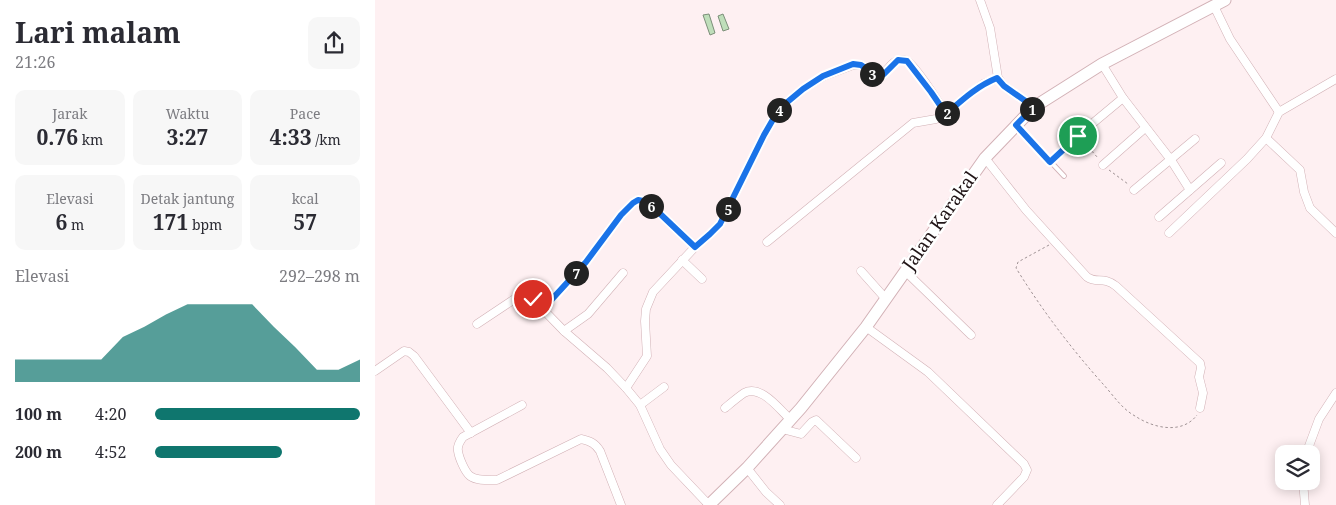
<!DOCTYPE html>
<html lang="id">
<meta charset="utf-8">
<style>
:root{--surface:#fff;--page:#f7f7f7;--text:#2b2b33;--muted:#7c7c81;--accent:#0f766e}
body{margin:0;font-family:"Noto Serif",serif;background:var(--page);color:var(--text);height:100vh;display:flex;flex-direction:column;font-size:19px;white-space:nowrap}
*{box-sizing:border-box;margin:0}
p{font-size:16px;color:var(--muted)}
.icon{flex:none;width:28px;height:28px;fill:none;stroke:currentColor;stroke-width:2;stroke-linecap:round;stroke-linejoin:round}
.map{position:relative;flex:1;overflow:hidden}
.details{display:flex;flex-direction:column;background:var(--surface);width:375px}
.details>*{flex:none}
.fabs{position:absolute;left:900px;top:445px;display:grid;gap:10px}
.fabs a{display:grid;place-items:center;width:45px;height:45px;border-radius:10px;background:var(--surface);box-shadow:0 2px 12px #0003;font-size:25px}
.pin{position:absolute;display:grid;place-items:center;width:42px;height:42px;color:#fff;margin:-21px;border:2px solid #fff;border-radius:50%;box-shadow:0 1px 5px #0007}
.km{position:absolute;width:25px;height:25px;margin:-12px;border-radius:50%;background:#222;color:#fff;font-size:14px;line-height:25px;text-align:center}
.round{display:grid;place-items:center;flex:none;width:52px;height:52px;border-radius:10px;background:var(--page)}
.head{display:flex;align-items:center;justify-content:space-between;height:85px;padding:0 15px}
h1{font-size:28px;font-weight:700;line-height:38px}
.stats{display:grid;grid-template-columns:repeat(3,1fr);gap:8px;height:85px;padding:5px 15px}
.stats div{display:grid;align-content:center;border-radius:10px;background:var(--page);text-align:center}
.stats b{font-size:21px;font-weight:700}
.stats small{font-size:14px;font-weight:400}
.stats p{font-size:14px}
.chart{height:140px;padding:10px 15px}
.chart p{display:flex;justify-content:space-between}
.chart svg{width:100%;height:90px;margin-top:5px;fill:var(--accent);opacity:.7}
ul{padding:0 15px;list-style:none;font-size:16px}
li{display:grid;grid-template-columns:80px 60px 1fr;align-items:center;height:38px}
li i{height:12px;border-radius:6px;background:var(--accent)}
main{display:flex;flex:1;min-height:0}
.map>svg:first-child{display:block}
</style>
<main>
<section class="details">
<div class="head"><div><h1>Lari malam</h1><p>21:26</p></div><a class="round"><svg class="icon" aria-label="share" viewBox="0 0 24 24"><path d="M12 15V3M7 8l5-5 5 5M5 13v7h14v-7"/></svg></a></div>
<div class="stats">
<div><p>Jarak</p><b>0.76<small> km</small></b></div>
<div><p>Waktu</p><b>3:27</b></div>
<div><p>Pace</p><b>4:33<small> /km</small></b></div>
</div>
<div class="stats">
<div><p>Elevasi</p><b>6<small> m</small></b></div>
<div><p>Detak jantung</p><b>171<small> bpm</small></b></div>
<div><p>kcal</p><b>57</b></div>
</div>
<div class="chart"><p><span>Elevasi</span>292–298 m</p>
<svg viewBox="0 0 160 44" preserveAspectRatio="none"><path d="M0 44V33L10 33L20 33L30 33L40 33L50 22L60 17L70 11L80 6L90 6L100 6L110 6L120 17L130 27L140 38L150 38L160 33V44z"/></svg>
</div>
<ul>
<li><b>100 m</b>4:20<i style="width:100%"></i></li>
<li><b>200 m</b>4:52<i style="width:62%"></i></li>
</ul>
</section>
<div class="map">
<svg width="961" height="505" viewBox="0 0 961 505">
<rect width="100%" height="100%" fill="#fef0f2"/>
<g fill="#bfdeba" stroke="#7c8f79">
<polygon points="334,14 340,33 335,35 328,15"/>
<polygon points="348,14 354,29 348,31 343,16"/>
</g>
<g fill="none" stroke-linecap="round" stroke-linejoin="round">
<g stroke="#d2b1b6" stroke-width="5.5">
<g id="lane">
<polyline points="643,127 689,176"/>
<polyline points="675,162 700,138 692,129"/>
</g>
</g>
<g stroke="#d2b1b6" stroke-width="9">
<g id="street">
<polyline points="605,0 615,28 623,78"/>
<polyline points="839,6 855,39 904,112"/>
<polyline points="727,64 748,98 796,160 815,190"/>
<polyline points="700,138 748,98"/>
<polyline points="891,138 925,170 929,192 935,208 961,233"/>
<path d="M610,158L651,210L712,277C722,284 728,276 741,286L825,363L826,368L824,377L828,393L825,408"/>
<polyline points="728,165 770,128"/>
<polyline points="759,190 820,139"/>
<polyline points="784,217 846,163"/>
<polyline points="794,233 872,159 891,138 904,112 961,79"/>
<polyline points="392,242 538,123 561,119 571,114 589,98 608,84 623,78 629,86 659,107"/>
<polyline points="307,260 327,279"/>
<polyline points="486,271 511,299"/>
<polyline points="530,271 596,335"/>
<polyline points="168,309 211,262 246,215 258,203 263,200 268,201 279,208 320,247"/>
<polyline points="102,324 144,296 149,294 154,295 189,331 232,368 251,388 265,405 285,449 296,465 334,505"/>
<polyline points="491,327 553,372 649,464 652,470 649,477 622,505"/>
<polyline points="189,331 213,314 248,273"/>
<polyline points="0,371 29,351 34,352 39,356 96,433"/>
<path d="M251,388L272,356L270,321L271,309L278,292L320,247L335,234L345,224L389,135L404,109L428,89L449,76L478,65H486L503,77C512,74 515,62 524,60C526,60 530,60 532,61C542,67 564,103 571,114"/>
<path d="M147,405L88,437C85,441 82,446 83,451C84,458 90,472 95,476C102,481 113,480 122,480L206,439C215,441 220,443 225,451L246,505"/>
<polyline points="265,405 289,387"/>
<path d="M350,408C356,403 363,397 369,393C386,384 404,409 415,419"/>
<polyline points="407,429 426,434 437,422 441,420 481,458"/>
<polyline points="931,454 944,419 961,393"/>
<polyline points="372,468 391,492 405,505"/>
<polyline points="928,481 930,505"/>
</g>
</g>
<g stroke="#d2b1b6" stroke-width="13">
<polyline id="secondary" points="334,505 372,468 426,408 491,327 610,158 659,107 727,64 850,0"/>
</g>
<g stroke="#a09395" stroke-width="1" stroke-dasharray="2.5 2.5" stroke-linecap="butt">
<polyline points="707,140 723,158"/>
<polyline points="734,170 753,184"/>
<path d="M674,245L643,262L641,268C667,310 695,347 728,384C738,395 747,409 760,416C778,428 807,435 822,415"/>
</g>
<use href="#lane" stroke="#fff" stroke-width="4"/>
<use href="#street" stroke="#fff" stroke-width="8"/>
<use href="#secondary" stroke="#fff" stroke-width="11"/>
</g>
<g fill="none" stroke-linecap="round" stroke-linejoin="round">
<g stroke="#fff" stroke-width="10">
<path id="route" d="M158,299L168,309L211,262L246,215L258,203L263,200L268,201L279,208L320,247L335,234L345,224L389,135L404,109L428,89L448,76L478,64L486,65L503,77L509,74L523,60L532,61L556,92L571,114C587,100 602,86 622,78L629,86L659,107L641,125L675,162L703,136"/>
</g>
<use href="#route" stroke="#1a73e8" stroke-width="6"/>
</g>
<g text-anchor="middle" stroke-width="5" stroke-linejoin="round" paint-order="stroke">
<g font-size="18" fill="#211517" stroke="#fff">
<text transform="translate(565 221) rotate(-55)" y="6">Jalan Karakal</text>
</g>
</g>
</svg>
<div class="fabs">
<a><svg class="icon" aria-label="layers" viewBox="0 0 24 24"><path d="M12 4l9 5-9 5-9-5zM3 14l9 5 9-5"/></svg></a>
</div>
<div class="pin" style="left:703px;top:136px;background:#1e9e55"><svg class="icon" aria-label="arrive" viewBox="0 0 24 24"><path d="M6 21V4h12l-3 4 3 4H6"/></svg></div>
<div class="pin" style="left:158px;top:299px;background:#d93025"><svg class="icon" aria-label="check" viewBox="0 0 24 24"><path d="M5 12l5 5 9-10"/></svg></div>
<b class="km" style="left:657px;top:109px">1</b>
<b class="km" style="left:572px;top:113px">2</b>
<b class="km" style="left:497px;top:74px">3</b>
<b class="km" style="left:404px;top:110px">4</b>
<b class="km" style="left:353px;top:209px">5</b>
<b class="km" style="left:276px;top:206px">6</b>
<b class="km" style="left:201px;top:273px">7</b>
</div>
</main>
